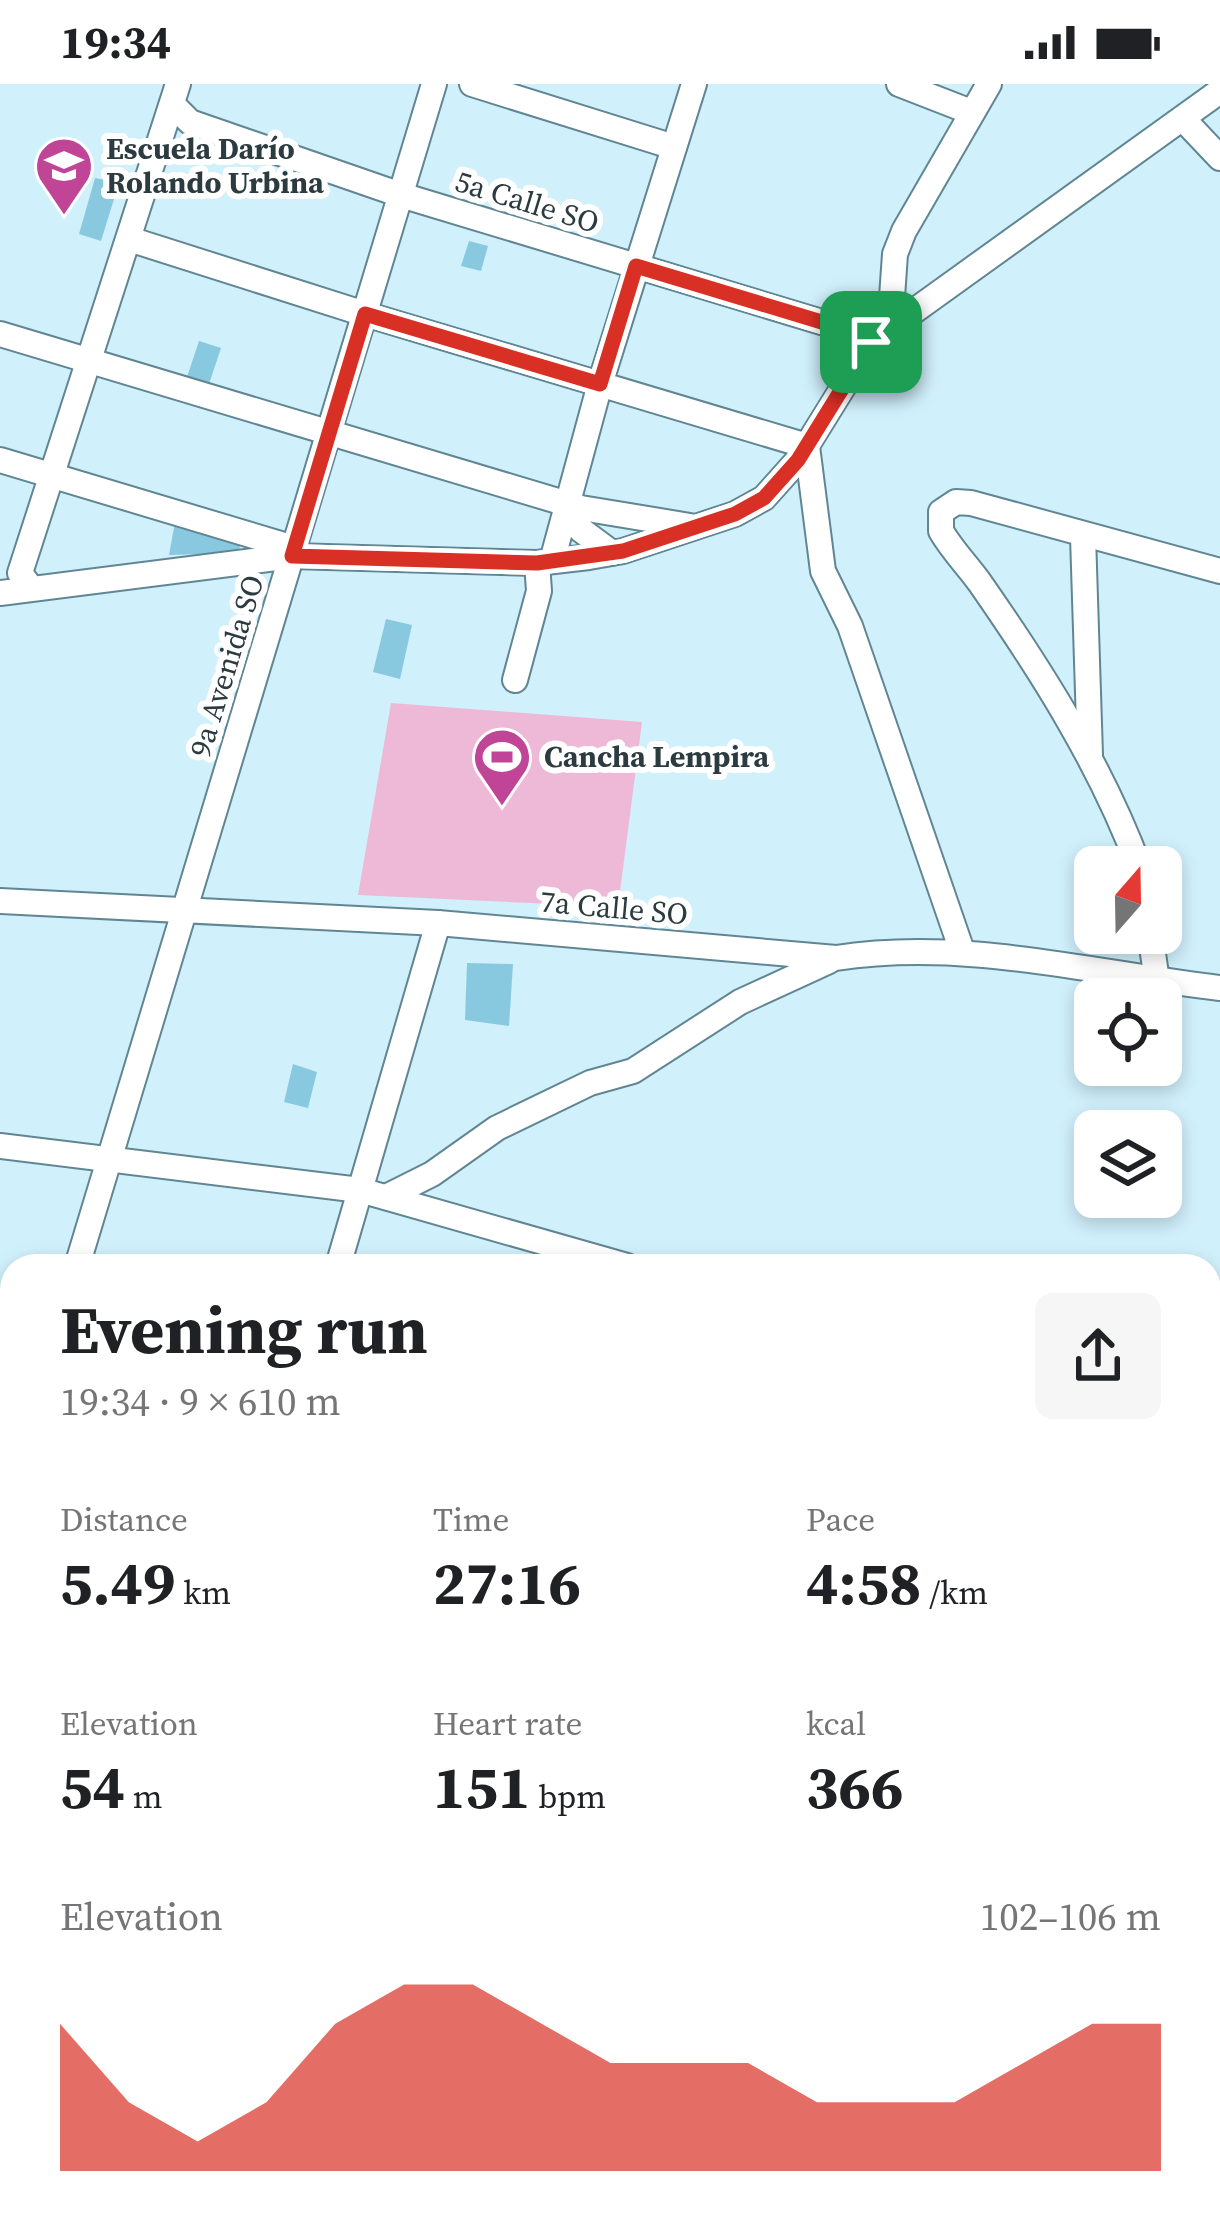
<!DOCTYPE html>
<meta charset="utf-8">
<style>
:root{--surface:#fff;--page:#f6f6f6;--text:#202124;--muted:#757577;--accent:#d93025}
body{margin:0;font-family:"Source Serif 4",serif;background:var(--page);color:var(--text);height:100vh;display:flex;flex-direction:column;font-size:45px;white-space:nowrap}
*{box-sizing:border-box;margin:0}
p{font-size:39px;color:var(--muted)}
.icon{flex:none;width:66px;height:66px;fill:none;stroke:currentColor;stroke-width:2;stroke-linecap:round;stroke-linejoin:round}
.map{position:relative;flex:1;overflow:hidden}
.sheet{position:absolute;left:0px;top:1170px;width:1221px;height:975px;display:flex;flex-direction:column;background:var(--surface);border-radius:36px 36px 0 0;box-shadow:0 6px 18px #0003}
.sheet>*{flex:none}
.needle{width:78px;rotate:20deg}
.controls{position:absolute;left:1074px;top:762px;display:grid;gap:24px}
.controls a{display:grid;place-items:center;width:108px;height:108px;border-radius:18px;background:var(--surface);box-shadow:0 6px 18px #0003;font-size:60px}
.pin{position:absolute;display:grid;place-items:center;width:102px;height:102px;color:#fff;margin:-51px;border-radius:24px;box-shadow:0 6px 18px #0006}
.round{display:grid;place-items:center;flex:none;width:126px;height:126px;border-radius:18px;background:var(--page)}
.overview{display:flex;align-items:center;justify-content:space-between;height:204px;padding:0 60px}
h1{font-size:66px;font-weight:700;line-height:90px}
.figures{display:grid;grid-template-columns:repeat(3,1fr);gap:18px;height:204px;padding:12px 60px}
.figures div{display:grid;align-content:center}
.figures b{font-size:60px;font-weight:700}
.figures small{font-size:33px;font-weight:400}
.figures p{font-size:33px}
.chart{height:336px;padding:24px 60px}
.chart p{display:flex;justify-content:space-between}
.chart svg{width:100%;height:216px;margin-top:12px;fill:var(--accent);opacity:.7}
.status{display:flex;justify-content:space-between;align-items:center;height:84px;padding:0 60px;background:var(--surface);direction:ltr}
.status svg{height:33px;fill:currentColor}
.map>svg:first-child{display:block}
</style>
<div class="status"><b>19:34</b><svg viewBox="0 0 49 12"><path d="M0 12V9h3v3zM5 12V6h3v6zM10 12V3h3v9zM15 12V0h3v12zM26 1h20v11H26zM47 4h2v5h-2z"/></svg></div>
<div class="map">
<svg width="1220" height="2143" viewBox="0 0 1220 2143">
<rect width="100%" height="100%" fill="#d0f0fc"/>
<polygon fill="#edb9d6" points="391,619 642,638 618,823 358,811"/>
<g fill="#89c9df">
<polygon points="95,94 119,99 101,157 79,150"/>
<polygon points="469,157 488,162 481,187 461,182"/>
<polygon points="199,257 221,264 209,300 187,293"/>
<polygon points="175,438 241,453 239,469 169,471"/>
<polygon points="386,535 412,541 400,595 373,588"/>
<polygon points="467,879 513,880 509,942 465,936"/>
<polygon points="293,980 317,988 308,1024 284,1018"/>
<polygon points="1,2024 12,2028 12,2045 0,2042"/>
<polygon points="416,2133 447,2133 444,2143 412,2143"/>
<polygon points="482,2133 511,2133 508,2143 479,2140"/>
<polygon points="546,2133 565,2133 573,2135 571,2143 543,2143"/>
</g>
<g fill="none" stroke-linecap="round" stroke-linejoin="round">
<g stroke="#618693" stroke-width="28">
<g id="minor">
<polyline points="472,0 674,63"/>
<polyline points="899,0 971,28"/>
<polyline points="172,20 190,38 401,111 858,249 871,258"/>
<polyline points="1184,36 1220,74"/>
<polyline points="129,155 365,230 807,362 823,487 850,542 962,867"/>
<polyline points="890,242 895,170 904,147 989,0"/>
<polyline points="0,250 581,424 690,442"/>
<polyline points="0,376 294,464"/>
<polyline points="568,419 581,446 612,469"/>
<polyline points="1083,452 1090,671"/>
<polyline points="552,477 600,300 694,0"/>
<polyline points="31,504 20,489 178,0"/>
<polyline points="0,509 292,472 537,479 589,473 623,467 735,430 764,414 798,376 871,258 1220,7"/>
<polyline points="515,596 539,507 537,479"/>
<path d="M1139,783C1101,681 1042,588 980,499C967,481 952,466 941,447V428L956,418L971,419L1220,487"/>
<path d="M0,817L438,839L836,874C965,854 1092,889 1220,904"/>
<polyline points="1150,849 1157,897"/>
<polyline points="0,1062 360,1106 627,1182"/>
<polyline points="386,1113 432,1090 497,1044 590,999 633,987 740,918 829,877"/>
<polyline points="77,1182 434,0"/>
<polyline points="338,1182 438,839"/>
<polyline points="1209,1299 1220,1260"/>
<polyline points="0,1430 12,1391"/>
<polyline points="1209,1495 1220,1469"/>
<polyline points="1209,1578 1220,1583"/>
<polyline points="0,1659 12,1662"/>
<polyline points="1209,1872 1220,1877"/>
<polyline points="0,1925 12,1929"/>
<polyline points="1209,2130 1220,2106"/>
<polyline points="659,2133 691,2143"/>
<polyline points="60,2143 63,2133"/>
<polyline points="317,2143 320,2133"/>
<polyline points="597,2143 600,2133"/>
<polyline points="923,2143 927,2133"/>
</g>
</g>
<use href="#minor" stroke="#fff" stroke-width="24"/>
</g>
<g fill="none" stroke-linecap="round" stroke-linejoin="round">
<g stroke="#fff" stroke-width="24">
<polygon id="route" points="636,182 858,249 871,258 798,376 764,414 735,430 623,467 537,479 292,472 365,230 600,300"/>
</g>
<use href="#route" stroke="#d93025" stroke-width="15"/>
</g>
<defs>
<g id="school-pin" transform="scale(3)"><path d="M0 17L-7.5 6A9.5 9.5 0 1 1 7.5 6Z" fill="#c14596" stroke="#fff"/><path d="M0-5L7-2L0 1L-7-2ZM-4 1L0 2.5L4 1V4Q0 6-4 4Z" fill="#fff"/></g>
<g id="stadium-pin" transform="scale(3)"><path d="M0 17L-7.5 6A9.5 9.5 0 1 1 7.5 6Z" fill="#c14596" stroke="#fff"/><path d="M0-5a6.5 5 0 1 0 0 10a6.5 5 0 1 0 0-10ZM-3.5-1.8h7v3.6h-7Z" fill="#fff"/></g>
</defs>
<g fill-rule="evenodd">
<use href="#school-pin" x="64" y="82"/>
<use href="#stadium-pin" x="502" y="673"/>
</g>
<g text-anchor="middle" stroke-width="12" stroke-linejoin="round" paint-order="stroke">
<g font-size="30" font-weight="bold" fill="#2b3b40" stroke="#fff" text-anchor="start">
<text x="106" y="75">Escuela Darío<tspan x="106" dy="34">Rolando Urbina</tspan></text>
<text x="544" y="683">Cancha Lempira</text>
</g>
<g font-size="30" fill="#2b3b40" stroke="#fff">
<text transform="translate(527 118) rotate(17)" y="10">5a Calle SO</text>
<text transform="translate(227 582) rotate(-73)" y="10">9a Avenida SO</text>
<text transform="translate(614 824) rotate(5)" y="10">7a Calle SO</text>
</g>
</g>
</svg>
<div class="controls">
<a><svg class="needle" viewBox="-14 -14 28 28"><path d="M0-13l5 13h-10z" fill="#e53935"/><path d="M0 13l5-13h-10z" fill="#757577"/></svg></a>
<a><svg class="icon" aria-label="locate" viewBox="0 0 24 24"><circle cx="12" cy="12" r="6"/><path d="M12 2v4M12 18v4M2 12h4M18 12h4"/></svg></a>
<a><svg class="icon" aria-label="layers" viewBox="0 0 24 24"><path d="M12 4l9 5-9 5-9-5zM3 14l9 5 9-5"/></svg></a>
</div>
<div class="pin" style="left:871px;top:258px;background:#1e9e55"><svg class="icon" aria-label="arrive" viewBox="0 0 24 24"><path d="M6 21V4h12l-3 4 3 4H6"/></svg></div>
<section class="sheet">
<div class="overview"><div><h1>Evening run</h1><p>19:34 · 9 × 610 m</p></div><a class="round"><svg class="icon" aria-label="share" viewBox="0 0 24 24"><path d="M12 15V3M7 8l5-5 5 5M5 13v7h14v-7"/></svg></a></div>
<div class="figures">
<div><p>Distance</p><b>5.49<small> km</small></b></div>
<div><p>Time</p><b>27:16</b></div>
<div><p>Pace</p><b>4:58<small> /km</small></b></div>
</div>
<div class="figures">
<div><p>Elevation</p><b>54<small> m</small></b></div>
<div><p>Heart rate</p><b>151<small> bpm</small></b></div>
<div><p>kcal</p><b>366</b></div>
</div>
<div class="chart"><p><span>Elevation</span>102–106 m</p>
<svg viewBox="0 0 160 44" preserveAspectRatio="none"><path d="M0 44V14L10 30L20 38L30 30L40 14L50 6L60 6L70 14L80 22L90 22L100 22L110 30L120 30L130 30L140 22L150 14L160 14V44z"/></svg>
</div>
</section>
</div>
